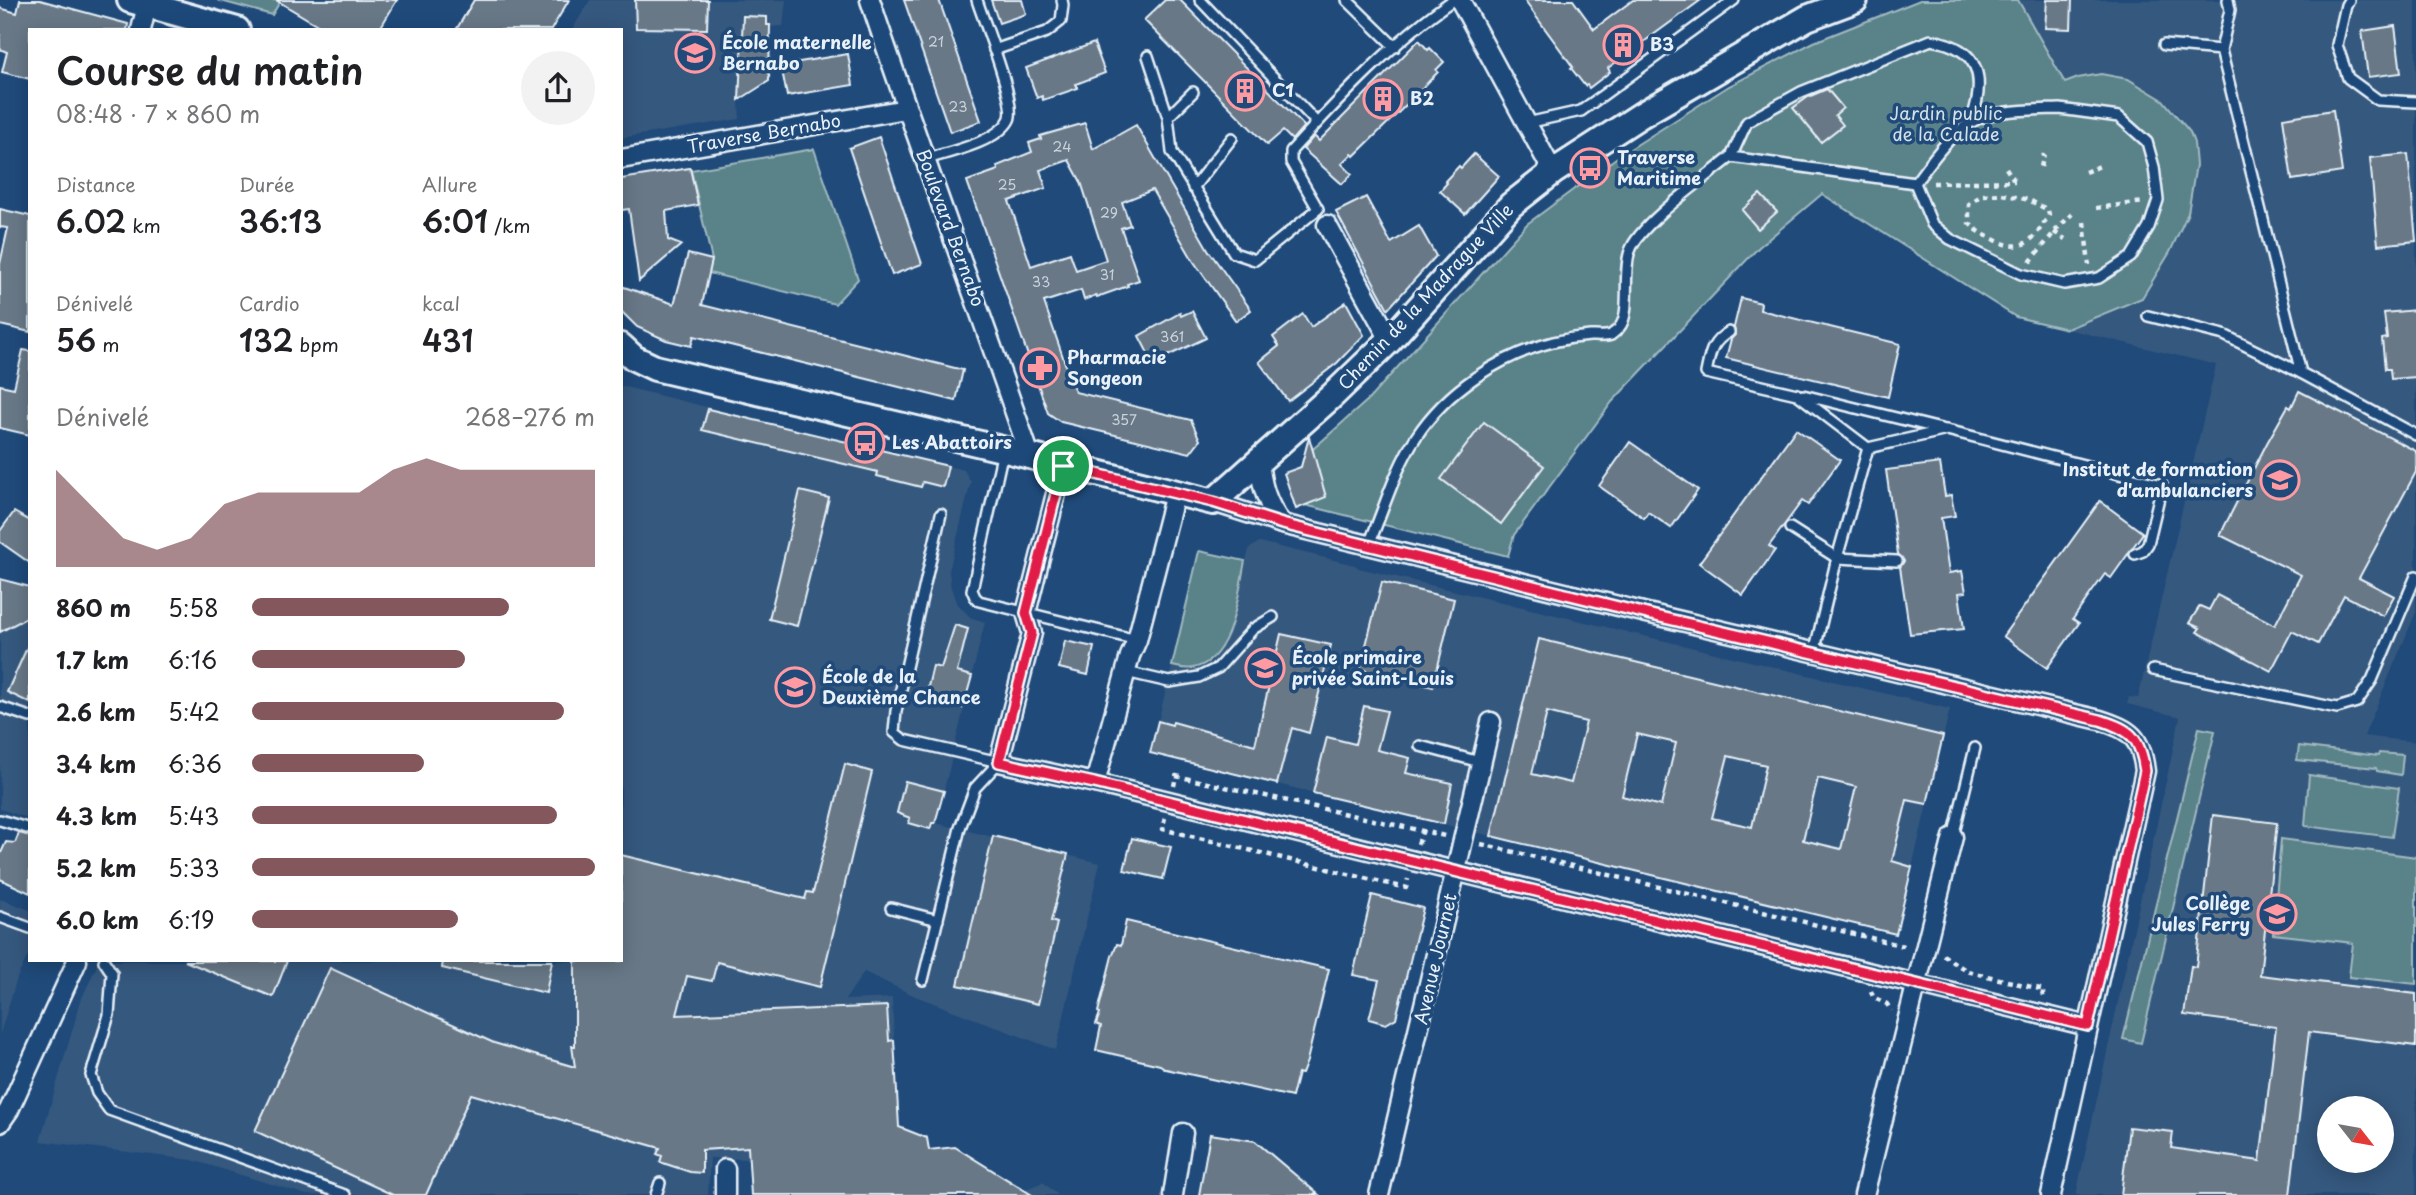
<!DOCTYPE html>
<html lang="fr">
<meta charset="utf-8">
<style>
:root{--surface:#fff;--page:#f2f2f2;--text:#202124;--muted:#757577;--accent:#84575d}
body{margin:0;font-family:"Playpen Sans",sans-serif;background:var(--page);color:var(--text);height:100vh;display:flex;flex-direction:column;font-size:26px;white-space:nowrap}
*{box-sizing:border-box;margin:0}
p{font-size:23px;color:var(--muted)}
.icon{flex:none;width:38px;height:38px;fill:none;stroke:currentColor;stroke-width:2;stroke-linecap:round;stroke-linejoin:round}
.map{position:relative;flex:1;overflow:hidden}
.drawer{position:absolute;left:28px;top:28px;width:595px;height:934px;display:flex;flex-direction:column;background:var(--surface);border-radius:0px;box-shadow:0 4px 18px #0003}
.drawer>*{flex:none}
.needle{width:46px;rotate:121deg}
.buttons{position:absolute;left:2317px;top:1096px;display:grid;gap:14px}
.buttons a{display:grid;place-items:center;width:77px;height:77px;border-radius:50%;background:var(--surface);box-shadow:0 4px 18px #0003;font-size:35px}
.pin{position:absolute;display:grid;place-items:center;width:60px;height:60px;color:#fff;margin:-30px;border:4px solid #fff;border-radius:50%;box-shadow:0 2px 7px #0007}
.round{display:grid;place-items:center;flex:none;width:74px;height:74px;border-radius:37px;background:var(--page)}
.overview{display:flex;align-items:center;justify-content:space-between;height:119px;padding:0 28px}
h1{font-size:38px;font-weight:600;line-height:52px}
.figures{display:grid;grid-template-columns:repeat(3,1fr);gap:10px;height:119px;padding:7px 28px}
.figures div{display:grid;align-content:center}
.figures b{font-size:30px;font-weight:600}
.figures small{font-size:19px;font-weight:400}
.figures p{font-size:19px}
.chart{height:196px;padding:14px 28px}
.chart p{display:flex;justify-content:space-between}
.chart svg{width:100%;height:126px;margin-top:7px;fill:var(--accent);opacity:.7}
ul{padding:0 28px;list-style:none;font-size:23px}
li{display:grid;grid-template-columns:112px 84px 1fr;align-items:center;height:52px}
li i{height:18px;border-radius:9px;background:var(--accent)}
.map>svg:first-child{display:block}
</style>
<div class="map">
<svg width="2416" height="1195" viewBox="0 0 2416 1195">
<rect width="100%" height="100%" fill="#1f4a7a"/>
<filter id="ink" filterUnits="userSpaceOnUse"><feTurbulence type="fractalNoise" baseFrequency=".0143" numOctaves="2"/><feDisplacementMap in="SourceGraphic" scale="14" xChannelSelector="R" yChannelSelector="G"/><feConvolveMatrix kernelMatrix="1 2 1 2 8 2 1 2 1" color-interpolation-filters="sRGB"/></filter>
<g filter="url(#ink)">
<g fill="#35587e" fill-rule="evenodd">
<polygon points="590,0 786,0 783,26 770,27 769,76 760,86 739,100 740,119 621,138 621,30 572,30"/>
<path d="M2018,0H2416V612L2364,736L2416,742V1195H2076L2180,717L2127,704L2129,697L2138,698L2216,365L2067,329L2143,297L2160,270L2194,180L2195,151L2190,132L2176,112L2163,100L2128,79L2114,75H2089L2065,84ZM2329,1108H2382V1160H2329Z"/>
<polygon points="621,386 964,470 971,482 949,571 951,588 957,603 970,617 985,622 936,823 1100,863 1056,1050 915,996 864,972 845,1000 892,998 899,1128 927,1138 929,1150 955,1147 1026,1189 1043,1182 1058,1195 751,1195 748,1159 710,1158 708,1195 307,1195 192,1160 40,1141 81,1000 99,961 621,961"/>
<polygon points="1259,542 1355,565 1359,568 1950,709 1896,934 1150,753 1172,666 1191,669 1201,666 1211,661 1225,644 1249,549"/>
<polygon points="30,586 30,819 0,809 0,601"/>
<polygon points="0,899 30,910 30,951 17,978 0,1034"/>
</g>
<g fill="#5a8289" stroke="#a1bac0" stroke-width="2">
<polygon points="217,0 281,0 272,15"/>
<polygon points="1920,0 2018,0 2065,83 2078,78 2101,74 2128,79 2163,100 2190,132 2194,143 2196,165 2188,213 2170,252 2142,298 2067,329 2016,317 1822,194 1759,247 1612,402 1514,535 1508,556 1305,505 1296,509 1286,474 1301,467 1304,457 1369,399 1527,224 1616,158 1729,86 1814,42"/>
<polygon points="814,149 858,279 835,304 709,273 712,260 691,170"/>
<path d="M1199,551L1245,561C1238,594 1233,661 1193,668C1186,670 1179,667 1172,666Z"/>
<polygon points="2199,728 2215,731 2141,1043 2123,1039"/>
<polygon points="2299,746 2378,756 2379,753 2403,755 2401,775 2377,771 2376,768 2297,760"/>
<polygon points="2309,775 2399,788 2392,837 2305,826"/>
<polygon points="2281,839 2416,857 2416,984 2349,977 2353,943 2273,934"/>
</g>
<g fill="#677887" stroke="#e8f1f8" stroke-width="2" fill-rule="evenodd">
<polygon points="20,0 40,0 128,24 127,30 30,30 30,79 2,72 7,52 0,49 0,8 17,13"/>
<polygon points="276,0 397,0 379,30 326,30"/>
<polygon points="474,0 569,0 551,30 456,30"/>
<polygon points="635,0 708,0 707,29 636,28"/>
<polygon points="904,0 939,0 981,121 950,132"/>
<polygon points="991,0 1022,0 1026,14 999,23"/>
<polygon points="1165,0 1180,0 1304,126 1292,140 1283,131 1267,145 1144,20"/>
<polygon points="1524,0 1573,0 1594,29 1633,0 1701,0 1608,68 1610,72 1589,88 1587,85 1585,86 1571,68 1573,67"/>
<polygon points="2047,0 2072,0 2071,29 2045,28"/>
<polygon points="743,16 767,17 767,25 770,25 769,81 739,100"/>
<polygon points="2395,26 2401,73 2368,77 2362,31"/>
<polygon points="1419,40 1428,50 1430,48 1444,62 1436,70 1438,72 1404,107 1354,156 1352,154 1342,164 1352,174 1342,184 1303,149 1314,136 1319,141"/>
<polygon points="1094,43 1105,73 1076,84 1078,88 1043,100 1042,96 1037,98 1026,68"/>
<polygon points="848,54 853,85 787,96 781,65"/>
<polygon points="1827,89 1843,108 1835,115 1843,125 1821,142 1793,108 1808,97"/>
<polygon points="2333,110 2342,172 2292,180 2283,118"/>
<path d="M1085,123L1093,149L1136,125L1209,251L1251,310L1236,321L1194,262L1152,190L1122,202L1130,225L1121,228L1139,280L1127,284L1128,286L1097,297L1096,295L1084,300L1081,290L1044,302L1075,392L1191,420L1200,440L1190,453L1061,422L1048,413L967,181L998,170L997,166L1032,152L1029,143L1041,139L1040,136ZM1069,160L1081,182L1106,260L1076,270L1070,253L1031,266L1009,201L1046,188L1040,170Z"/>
<polygon points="879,137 922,264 892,275 849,148"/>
<polygon points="1474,154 1499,176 1465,214 1440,191 1447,183 1445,181 1459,166 1461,168"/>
<polygon points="2408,154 2416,241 2378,245 2370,158"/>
<polygon points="690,168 698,205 666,211 668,240 681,245 639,281 629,209 621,210 621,179"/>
<polygon points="1760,194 1777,212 1758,229 1742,210"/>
<polygon points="1366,197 1391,243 1419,226 1436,256 1388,309 1336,212"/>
<polygon points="0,209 30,216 30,332 0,325 0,264 8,228 0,227"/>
<polygon points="688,254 712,260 702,305 963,370 956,401 694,336 691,346 666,340 637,327 621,311 621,286 674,304"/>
<polygon points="1741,298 1761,303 1760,310 1900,344 1888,397 1726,358 1731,339 1735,335 1734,327"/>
<polygon points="1346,302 1364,335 1337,363 1288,401 1259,362 1279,346 1273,337 1303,314 1311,327"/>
<polygon points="2416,310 2416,377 2391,379 2390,369 2385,369 2382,339 2387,338 2384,313"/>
<polygon points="1192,311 1206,338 1153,363 1139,336 1180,313 1181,316"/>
<polygon points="23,350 30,351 30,435 0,428 0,385 14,388"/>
<polygon points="2299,391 2416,451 2416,472 2359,578 2394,596 2383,616 2344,595 2318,644 2292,631 2271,671 2197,632 2200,628 2189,623 2200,606 2209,610 2217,595 2275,625 2301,575 2220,535 2267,443 2288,406 2291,408"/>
<polygon points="708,409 948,466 943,487 923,482 921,487 877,476 878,472 702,430"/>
<polygon points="1484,422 1544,466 1501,524 1441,479"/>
<polygon points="1796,429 1840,460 1808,505 1802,501 1785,524 1769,546 1775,550 1743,595 1699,563"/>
<polygon points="1309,437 1326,497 1296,509 1284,473 1301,467"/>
<polygon points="1630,442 1698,490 1671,528 1648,512 1644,518 1599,486"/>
<polygon points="1940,463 1945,496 1951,495 1955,516 1941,518 1945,546 1949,573 1962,571 1966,592 1959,593 1964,629 1910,634 1900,567 1904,561 1898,554 1886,470"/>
<polygon points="800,491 829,498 797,626 769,619"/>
<polygon points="2100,501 2143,533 2111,578 2105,574 2089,596 2073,619 2079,623 2047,668 2003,636"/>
<polygon points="14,512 30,521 30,563 0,542 0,531"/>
<polygon points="0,579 30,587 30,616 0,632"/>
<polygon points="1382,582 1454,599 1433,687 1360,669"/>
<polygon points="955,625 968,629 957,672 972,676 963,708 925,699 933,666 941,668"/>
<polygon points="1281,634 1331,645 1309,733 1292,728 1277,784 1150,753 1158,721 1172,725 1173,722 1255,745"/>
<path d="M1539,639L1943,736L1927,804L1907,800L1892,861L1912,867L1896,934L1491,836ZM1547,712L1586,722L1571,783L1532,774ZM1637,734L1676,743L1661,806L1622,796ZM1728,756L1766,765L1752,827L1712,818ZM1818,778L1856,787L1841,849L1803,840Z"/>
<polygon points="30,641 30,703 7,692"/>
<polygon points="1065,641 1094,647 1088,675 1059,668"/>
<polygon points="1364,706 1387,711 1377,750 1410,758 1406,773 1452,783 1444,824 1313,793 1327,737 1355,744"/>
<polygon points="845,764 872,772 820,987 717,962 712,981 687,976 677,1015 887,1006 889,1041 894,1040 899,1127 927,1138 929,1150 955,1147 1032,1195 751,1195 748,1147 702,1150 702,1173 690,1172 660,1162 662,1156 657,1154 660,1148 471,1094 426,1195 393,1195 255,1131 330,968 494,1043 575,1067 572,1046 575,1046 575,961 621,961 621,855 805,899 807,892 813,893"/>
<polygon points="905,781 944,791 935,823 932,823 930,829 909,823 910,818 897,813"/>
<polygon points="2213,815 2277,823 2260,975 2416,994 2416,1046 2309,1032 2290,1195 2121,1195 2129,1127 2173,1132 2171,1148 2260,1161 2276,1027 2184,1015 2191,966 2196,967"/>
<polygon points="19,833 30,836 30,893 0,879 0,855 6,842 15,843"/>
<polygon points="993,836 1068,854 1051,921 1057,923 1038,1004 958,985"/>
<polygon points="1132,838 1171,847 1163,879 1124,870"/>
<polygon points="1372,895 1423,908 1396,1018 1386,1024 1369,1019 1379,980 1353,975"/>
<polygon points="1126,921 1329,969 1307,1061 1302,1074 1298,1073 1292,1097 1166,1069 1160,1065 1096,1050 1101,1026 1096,1024 1100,1013 1098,1012 1112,956 1117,944 1121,945"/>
<polygon points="185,961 287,961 273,997"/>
<polygon points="443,961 552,961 546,993 442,968"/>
<polygon points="1210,1134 1255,1141 1319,1195 1199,1195"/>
</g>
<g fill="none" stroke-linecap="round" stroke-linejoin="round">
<g stroke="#e8f1f8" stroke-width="14">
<g id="lane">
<polyline points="1200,0 1317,123"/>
<polyline points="1347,0 1395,47"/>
<polyline points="2228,0 2230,10 2221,50 2301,373 2416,435"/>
<polyline points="2349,0 2346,5 2337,45 2348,78 2378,100 2416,102"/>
<polyline points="2164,45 2221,50"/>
<polyline points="994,50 1047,32 1061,21 1063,5 1062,0"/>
<polyline points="1148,56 1168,117"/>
<path d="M1193,92L1168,117L1172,152L1234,253L1255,260L1318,209L1291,162V151C1340,98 1394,40 1453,0"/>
<path d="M2060,109L2119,117L2147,142L2154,167L2158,200L2149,227L2131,257L2099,278L2064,284L2021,274L1950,239L1932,224L1915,183C1931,162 1947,137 1970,123C1991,109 2035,110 2060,109Z"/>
<polyline points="1527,123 1581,111 1734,0"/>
<path d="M1731,157L1747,122L1801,92L1931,40C1981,48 1986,79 1971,122"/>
<path d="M926,159C950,152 997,142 1009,120C1018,105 983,20 977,0"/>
<polyline points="1193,188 1232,138"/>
<polyline points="2148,316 2224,335 2301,373"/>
<path d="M1729,332C1711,342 1710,354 1706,373L1797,394L1868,448"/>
<polyline points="1803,395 1945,430"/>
<polyline points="1003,451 972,590 975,597 979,601 1137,640"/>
<polyline points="1790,528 1837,558 1897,561"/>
<path d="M1369,544C1384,509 1395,469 1416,437C1447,390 1499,356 1553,342C1565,339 1577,337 1590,336C1596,336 1605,337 1611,335C1612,334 1619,329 1619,328C1632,314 1622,272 1630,251C1639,224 1707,177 1731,157L1915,183"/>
<polyline points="1814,653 1837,558 1868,448 1947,430 2162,485 2148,544 2143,551 2135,554"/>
<polyline points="2153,670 2337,708 2357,702 2372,680 2416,576"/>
<polyline points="1126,672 1169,682 1199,677 1218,668 1253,629 1273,617"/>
<polyline points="0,707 30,717"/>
<polyline points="1420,746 1480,762"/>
<polyline points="0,820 30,829"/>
<polyline points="1953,837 1975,748"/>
<polyline points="891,908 938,920"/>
<polyline points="0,917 30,928"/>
<polyline points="104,961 112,973 109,1015 91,1075 97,1093 109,1110 345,1195"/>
<polyline points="923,980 960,828 975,788 999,762 904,740 894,732 896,711 941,514"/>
<polyline points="656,1195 660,1183"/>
</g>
</g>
<g stroke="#e8f1f8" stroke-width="23">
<g id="street">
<path d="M870,0C921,153 978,304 1030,456"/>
<polyline points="1460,0 1553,172"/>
<polyline points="141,30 147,5"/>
<polyline points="621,159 906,109"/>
<polyline points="1327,225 1390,340"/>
<path d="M1259,460C1261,485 1267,505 1282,524"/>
<polyline points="1063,466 1026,613 1032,633 999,762 1095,783 1130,656 1137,640 1175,494"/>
<path d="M1213,502L1282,524L1647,613L2100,720C2131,730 2141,737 2145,771L2051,1195"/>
<polyline points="1095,783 2088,1026"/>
<polyline points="0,1123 9,1110 77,961"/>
<polyline points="725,1195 725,1169"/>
<polyline points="1173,1195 1183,1133"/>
<polyline points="1379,1195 1491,722"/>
<polyline points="1864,1195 1953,837"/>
</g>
</g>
<g stroke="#e8f1f8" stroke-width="30">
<g id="secondary">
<polyline points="130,0 237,30"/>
<polyline points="621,346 634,358 655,368 1002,449 1213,502 1332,396 1390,340 1511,205 1553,172 1641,115 1807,18 1855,0"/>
</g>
</g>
<g stroke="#e8f1f8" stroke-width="4.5" stroke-dasharray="5 5" stroke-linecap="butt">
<polyline points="2041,167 2044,154"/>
<polyline points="2006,168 2014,180"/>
<polyline points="2085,172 2100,166"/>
<polyline points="1933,183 2015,181"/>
<path d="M2002,194L2029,200L2048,210L2049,215C2035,237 2026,254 1997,241C1986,236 1978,232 1969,223V204L1982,195Z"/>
<polyline points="2096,208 2144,202"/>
<polyline points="2084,222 2089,265"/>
<polyline points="2054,232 2065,239"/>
<polyline points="2030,262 2057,229 2072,214"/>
<polyline points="1174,786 1176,776 1445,836"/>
<polyline points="1165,818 1162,829 1406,888 1408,879"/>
<polyline points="1418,844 1422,832"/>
<polyline points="1481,844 1908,947"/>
<polyline points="1943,955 1967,971 2044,990 2042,996"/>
<polyline points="1871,991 1873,997 1887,1004 1891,1011"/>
</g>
<use href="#lane" stroke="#1f4a7a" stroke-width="9"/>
<use href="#street" stroke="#1f4a7a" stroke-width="18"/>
<use href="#secondary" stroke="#1f4a7a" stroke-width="24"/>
</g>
</g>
<g fill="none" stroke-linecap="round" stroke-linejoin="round" filter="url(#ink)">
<g stroke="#fff" stroke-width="14">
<path id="route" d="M1063,466L1213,502L1282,524L1647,614L2100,720C2131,730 2140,737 2145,771L2088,1026L1094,783L999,762L1032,633L1026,613Z"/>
</g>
<use href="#route" stroke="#e11d48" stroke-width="9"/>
</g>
<defs>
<g id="building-ring" transform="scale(2.0125)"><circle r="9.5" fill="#1f4a7a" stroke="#ff9aa2" stroke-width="1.5"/><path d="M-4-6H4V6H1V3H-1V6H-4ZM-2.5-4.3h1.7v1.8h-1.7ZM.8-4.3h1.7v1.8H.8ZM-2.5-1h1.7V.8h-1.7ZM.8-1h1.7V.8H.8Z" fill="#ff9aa2"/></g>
<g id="school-ring" transform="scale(2.0125)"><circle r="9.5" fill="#1f4a7a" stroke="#ff9aa2" stroke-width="1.5"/><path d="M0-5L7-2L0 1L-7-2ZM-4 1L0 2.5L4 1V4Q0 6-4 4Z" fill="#ff9aa2"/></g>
<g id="bus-ring" transform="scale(2.0125)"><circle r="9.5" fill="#1f4a7a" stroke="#ff9aa2" stroke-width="1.5"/><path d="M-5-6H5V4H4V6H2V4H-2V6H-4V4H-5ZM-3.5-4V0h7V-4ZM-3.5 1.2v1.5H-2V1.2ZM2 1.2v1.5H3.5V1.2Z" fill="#ff9aa2"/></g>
<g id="pharmacy-ring" transform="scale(2.0125)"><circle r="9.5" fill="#1f4a7a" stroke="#ff9aa2" stroke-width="1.5"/><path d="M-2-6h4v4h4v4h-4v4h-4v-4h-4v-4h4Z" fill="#ff9aa2"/></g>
<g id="university-ring" transform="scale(2.0125)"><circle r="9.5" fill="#1f4a7a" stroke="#ff9aa2" stroke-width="1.5"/><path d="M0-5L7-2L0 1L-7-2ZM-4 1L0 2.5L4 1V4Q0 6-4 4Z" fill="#ff9aa2"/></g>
</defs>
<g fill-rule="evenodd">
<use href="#building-ring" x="1623" y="45"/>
<use href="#school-ring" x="695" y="53"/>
<use href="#building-ring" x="1245" y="91"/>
<use href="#building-ring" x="1383" y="99"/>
<use href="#bus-ring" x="1590" y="168"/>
<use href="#pharmacy-ring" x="1040" y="368"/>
<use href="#bus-ring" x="865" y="443"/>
<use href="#university-ring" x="2280" y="480"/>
<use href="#school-ring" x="1265" y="668"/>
<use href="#university-ring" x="795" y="687"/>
<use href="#school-ring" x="2277" y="914"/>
</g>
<g text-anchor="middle" stroke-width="7" stroke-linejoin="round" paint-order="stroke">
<g font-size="14" fill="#c8d3dc">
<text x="936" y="47">21</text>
<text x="958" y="112">23</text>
<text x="1062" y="152">24</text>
<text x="1007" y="190">25</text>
<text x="1109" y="218">29</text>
<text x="1107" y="280">31</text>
<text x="1041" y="287">33</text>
<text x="1172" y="342">361</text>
<text x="1124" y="425">357</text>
</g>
<g font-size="18" font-weight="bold" fill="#e8f1f8" stroke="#1f4a7a" text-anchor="start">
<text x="722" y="49">École maternelle<tspan x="722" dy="21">Bernabo</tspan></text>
<text x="1650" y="51">B3</text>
<text x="1272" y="97">C1</text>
<text x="1410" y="105">B2</text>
<text x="1617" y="164">Traverse<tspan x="1617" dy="21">Maritime</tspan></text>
<text x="1067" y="364">Pharmacie<tspan x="1067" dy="21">Songeon</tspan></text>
<text x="892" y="449">Les Abattoirs</text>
<text x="2253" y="476" text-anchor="end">Institut de formation<tspan x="2253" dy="21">d'ambulanciers</tspan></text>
<text x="1292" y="664">École primaire<tspan x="1292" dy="21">privée Saint-Louis</tspan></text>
<text x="822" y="683">École de la<tspan x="822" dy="21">Deuxième Chance</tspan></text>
<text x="2250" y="910" text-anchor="end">Collège<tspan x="2250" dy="21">Jules Ferry</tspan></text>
</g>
<g font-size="18" fill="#d3e0e7" stroke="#1f4a7a">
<text x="1946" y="120">Jardin public<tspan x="1946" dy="21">de la Calade</tspan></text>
</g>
<g font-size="18" fill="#e8f1f8" stroke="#1f4a7a">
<text transform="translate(764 134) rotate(-10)" y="6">Traverse Bernabo</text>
<text transform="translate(950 228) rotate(70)" y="6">Boulevard Bernabo</text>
<text transform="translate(1426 297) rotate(-47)" y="6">Chemin de la Madrague Ville</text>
<text transform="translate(1436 959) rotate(-77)" y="6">Avenue Journet</text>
</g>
</g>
</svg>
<div class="buttons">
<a><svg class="needle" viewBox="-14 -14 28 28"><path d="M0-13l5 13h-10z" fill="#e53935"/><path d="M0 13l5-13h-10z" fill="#757577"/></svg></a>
</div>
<div class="pin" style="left:1063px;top:466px;background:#1e9e55"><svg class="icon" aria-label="arrive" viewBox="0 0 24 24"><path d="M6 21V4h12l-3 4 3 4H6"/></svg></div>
<section class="drawer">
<div class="overview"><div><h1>Course du matin</h1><p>08:48 · 7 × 860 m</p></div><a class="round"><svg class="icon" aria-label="share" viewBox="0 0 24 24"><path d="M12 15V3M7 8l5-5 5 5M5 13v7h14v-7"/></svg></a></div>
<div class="figures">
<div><p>Distance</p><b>6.02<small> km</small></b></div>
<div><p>Durée</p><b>36:13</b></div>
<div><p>Allure</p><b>6:01<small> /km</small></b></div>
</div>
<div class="figures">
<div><p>Dénivelé</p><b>56<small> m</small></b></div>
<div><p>Cardio</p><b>132<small> bpm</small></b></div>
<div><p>kcal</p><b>431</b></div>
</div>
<div class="chart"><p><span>Dénivelé</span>268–276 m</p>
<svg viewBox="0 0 160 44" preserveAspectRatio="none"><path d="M0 44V10L10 22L20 34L30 38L40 34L50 22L60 18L70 18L80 18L90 18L100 10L110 6L120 10L130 10L140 10L150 10L160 10V44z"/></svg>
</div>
<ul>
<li><b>860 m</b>5:58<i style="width:75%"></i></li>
<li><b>1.7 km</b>6:16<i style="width:62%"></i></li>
<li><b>2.6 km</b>5:42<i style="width:91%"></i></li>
<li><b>3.4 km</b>6:36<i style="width:50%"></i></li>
<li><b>4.3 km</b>5:43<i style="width:89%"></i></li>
<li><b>5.2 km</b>5:33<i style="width:100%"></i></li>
<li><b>6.0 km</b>6:19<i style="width:60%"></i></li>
</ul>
</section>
</div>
